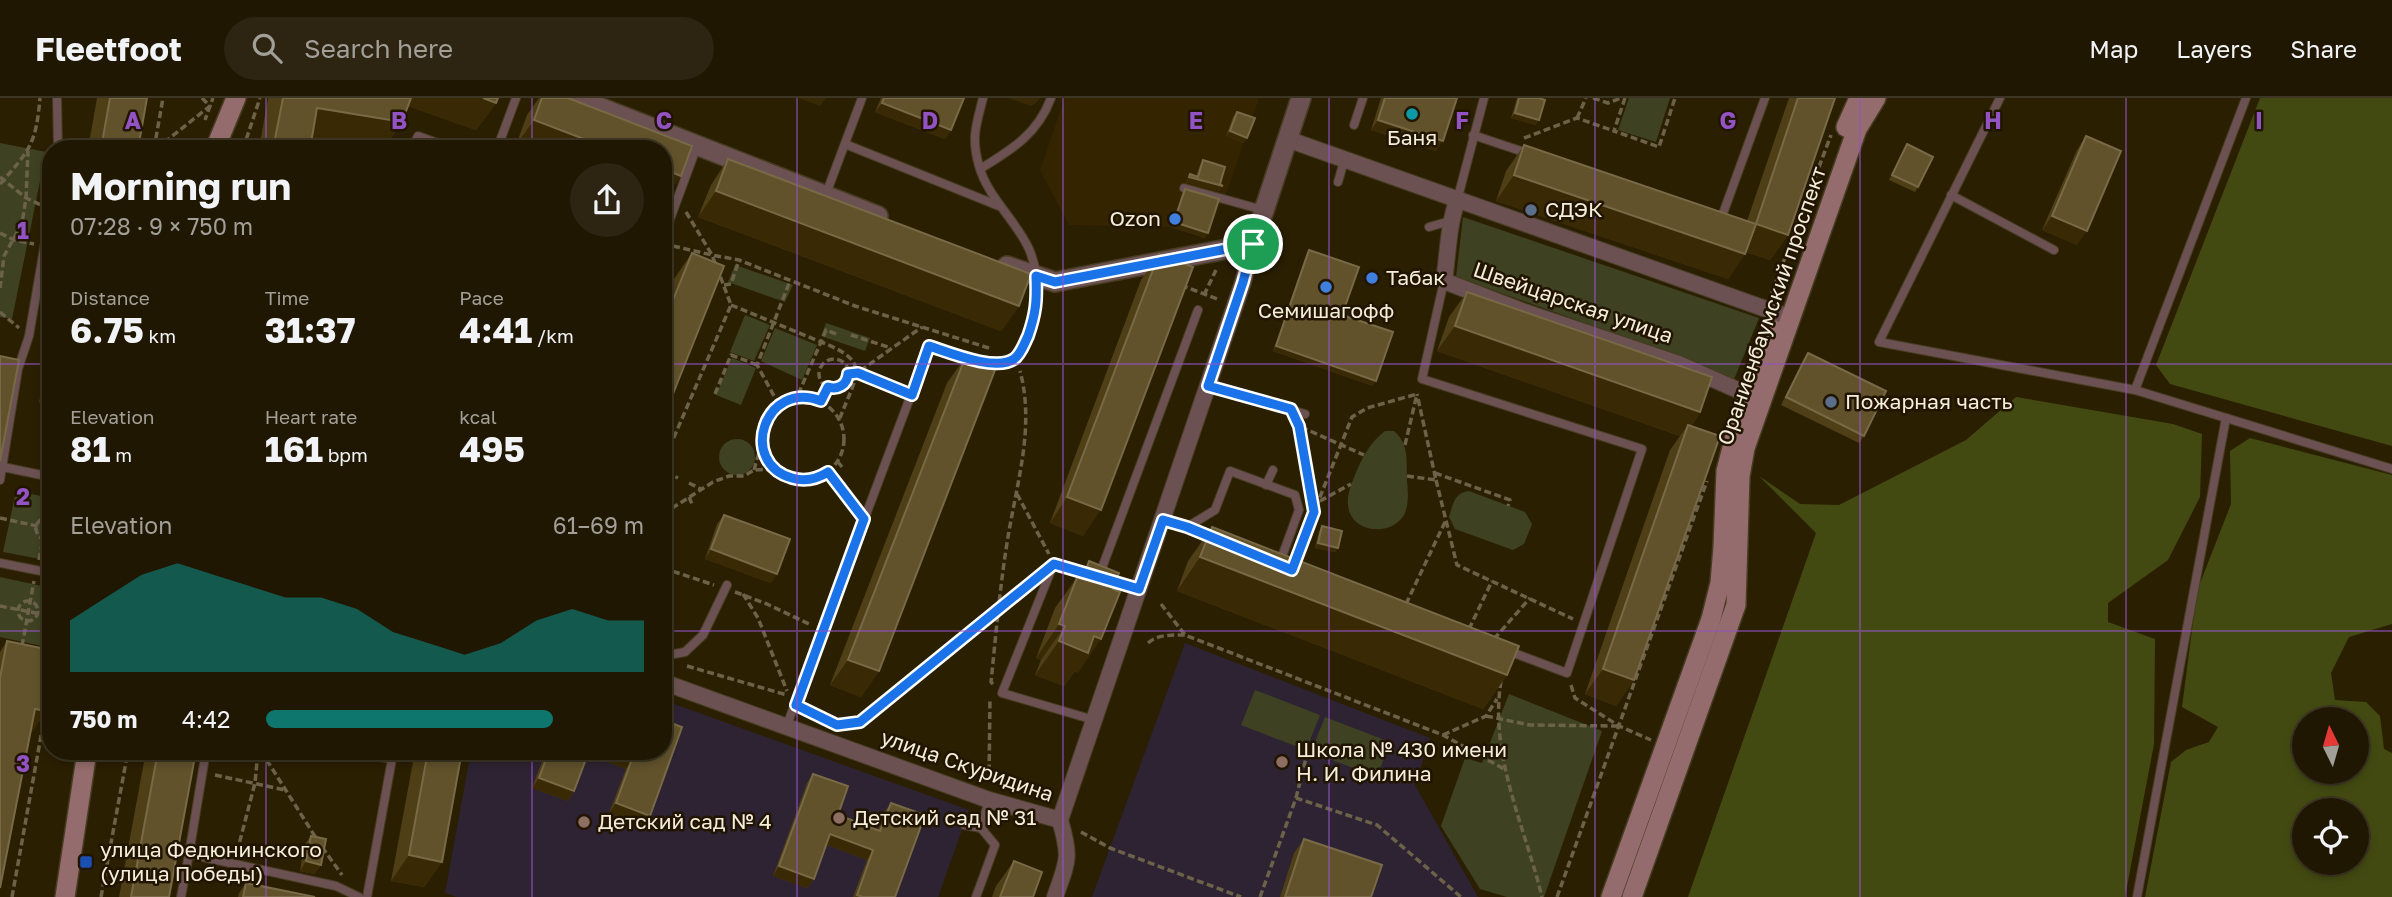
<!DOCTYPE html>
<meta charset="utf-8">
<style>
:root{--surface:#201702;--page:#2d2411;--text:#f1f3f6;--muted:#a29f99;--line:#3d3624;--accent:#0f766e}
body{margin:0;font-family:"Golos Text",sans-serif;background:var(--page);color:var(--text);height:100vh;display:flex;flex-direction:column;font-size:26px;white-space:nowrap}
*{box-sizing:border-box;margin:0}
p{font-size:23px;color:var(--muted)}
.icon{flex:none;width:38px;height:38px;fill:none;stroke:currentColor;stroke-width:2;stroke-linecap:round;stroke-linejoin:round}
.map{position:relative;flex:1;overflow:hidden}
.sheet{position:absolute;left:42px;top:42px;width:630px;height:620px;display:flex;flex-direction:column;background:var(--surface);border-radius:28px;box-shadow:0 4px 10px #0003,0 0 0 2px var(--line)}
.sheet>*{flex:none}
.needle{width:46px;rotate:355deg}
.buttons{position:absolute;left:2292px;top:609px;display:grid;gap:14px}
.buttons a{display:grid;place-items:center;width:77px;height:77px;border-radius:50%;background:var(--surface);box-shadow:0 4px 10px #0003,0 0 0 2px var(--line);font-size:35px}
.pin{position:absolute;display:grid;place-items:center;width:60px;height:60px;color:#fff;margin:-30px;border:4px solid #fff;border-radius:50%;box-shadow:0 2px 7px #0007}
.round{display:grid;place-items:center;flex:none;width:74px;height:74px;border-radius:37px;background:var(--page)}
.summary{display:flex;align-items:center;justify-content:space-between;height:119px;padding:0 28px}
h1{font-size:38px;font-weight:700;line-height:52px}
.figures{display:grid;grid-template-columns:repeat(3,1fr);gap:10px;height:119px;padding:7px 28px}
.figures div{display:grid;align-content:center}
.figures b{font-size:35px;font-weight:700}
.figures small{font-size:19px;font-weight:400}
.figures p{font-size:19px}
.chart{height:196px;padding:14px 28px}
.chart p{display:flex;justify-content:space-between}
.chart svg{width:100%;height:126px;margin-top:7px;fill:var(--accent);opacity:.7}
ul{padding:0 28px;list-style:none;font-size:23px}
li{display:grid;grid-template-columns:112px 84px 1fr;align-items:center;height:52px}
li i{height:18px;border-radius:9px;background:var(--accent)}
header{display:flex;align-items:center;gap:42px;box-sizing:border-box;height:98px;padding:0 35px;background:var(--surface);border-bottom:2px solid var(--line)}
header strong{font-size:33px}
nav{display:flex;gap:38px;margin-inline-start:auto;font-size:24px}
.search{width:490px;height:63px;background:var(--page);display:flex;align-items:center;gap:18px;box-sizing:border-box;padding:0 24px;border-radius:38px;color:var(--muted);font-size:26px}
.map>svg:first-child{display:block}
</style>
<header>
<strong>Fleetfoot</strong>
<div class="search"><svg class="icon" aria-label="search" viewBox="0 0 24 24"><circle cx="10" cy="10" r="6"/><path d="M15 15l6 6"/></svg>Search here</div>
<nav><a>Map</a><a>Layers</a><a>Share</a></nav>
</header>
<div class="map">
<svg width="2392" height="799" viewBox="0 0 2392 799">
<rect width="100%" height="100%" fill="#2b1f02"/>
<polygon fill="#342500" points="1065,0 1259,0 1229,88 1205,140 1171,129 1069,127 1040,72"/>
<g fill="#2e2332">
<polygon points="1185,545 1430,640 1415,687 1478,799 1092,799"/>
<polygon points="663,602 969,712 938,799 457,799 445,795 471,653 663,653"/>
</g>
<g fill="#3e4222">
<polygon points="1629,0 1670,0 1656,44 1618,32"/>
<polygon points="0,45 46,54 12,221 0,219"/>
<polygon points="1463,119 1759,220 1733,284 1680,259 1456,179"/>
<polygon points="735,167 793,187 785,204 728,184"/>
<polygon points="745,217 770,227 754,263 730,254"/>
<polygon points="826,225 870,240 865,253 821,238"/>
<polygon points="775,230 817,247 802,282 761,263"/>
<polygon points="732,260 756,270 741,307 716,297"/>
<path d="M1385,333H1394C1410,347 1406,364 1407,383C1408,393 1409,405 1405,415C1395,437 1357,437 1349,413C1345,398 1352,385 1357,372C1364,356 1372,343 1385,333Z"/>
<circle cx="737" cy="359" r="18"/>
<polygon points="16,393 51,400 51,463 3,454"/>
<path d="M1469,393L1525,414L1532,426L1524,446L1513,452L1455,431L1449,419C1453,406 1455,394 1469,393Z"/>
<polygon points="0,479 51,490 51,529 47,549 0,539"/>
<polygon points="1255,592 1320,617 1306,652 1241,627"/>
<polygon points="1509,596 1602,633 1544,799 1507,799 1480,791 1441,728 1465,660 1482,665"/>
<polygon points="1325,619 1390,644 1377,679 1311,654"/>
</g>
<g fill="#434a11" fill-rule="evenodd">
<polygon points="2260,0 2392,0 2392,348 2170,286 2156,267"/>
<polygon points="2016,299 2173,326 2202,336 2200,399 2168,462 2108,505 2108,524 2155,541 2154,646 2125,799 1688,799 1816,435 1759,378 1800,406 1839,407 1966,342"/>
<path d="M2250,340L2392,377V526L2349,539L2331,575L2335,602L2366,604L2380,618L2384,651L2392,655V799H2145L2171,664L2186,652L2209,644L2218,629L2182,609L2197,493L2231,406L2230,353ZM2305,621H2357V674H2305ZM2305,712H2357V765H2305Z"/>
</g>
<g fill="none" stroke-linecap="round" stroke-linejoin="round">
<g stroke="#473c21" stroke-width="10">
<g id="service">
<polyline points="57,0 58,51"/>
<polyline points="2000,0 1879,244 2135,292 2392,371"/>
<polyline points="1354,27 1363,0"/>
<polyline points="1473,37 1530,56"/>
<polyline points="845,46 999,108"/>
<polyline points="411,51 418,38 454,51"/>
<polyline points="497,51 516,0"/>
<path d="M980,71C1011,52 1038,36 1051,0"/>
<polyline points="1338,84 1344,63"/>
<polyline points="1184,90 1263,112"/>
<polyline points="826,96 862,0"/>
<polyline points="1951,97 2054,152"/>
<polyline points="1457,103 1484,0"/>
<polyline points="1721,121 1765,0"/>
<polyline points="1429,129 1450,123"/>
<polyline points="663,140 697,48"/>
<polyline points="1444,183 1422,281 1642,351 1567,575 1506,552"/>
<polyline points="1208,288 1305,316"/>
<polyline points="2135,292 2246,0"/>
<polyline points="3,369 51,379"/>
<polyline points="0,382 18,271 29,238 51,110"/>
<polyline points="1266,387 1273,372"/>
<polyline points="1163,422 1216,441"/>
<polyline points="1187,429 1215,412 1230,373 1295,397 1299,412 1280,464"/>
<polyline points="0,465 51,475"/>
<polyline points="1089,476 1054,465 1002,595 1094,622"/>
<polyline points="1139,491 1099,478 1198,212"/>
<polyline points="663,558 685,554 703,537 727,487"/>
<path d="M787,627L929,249C949,254 987,271 1007,265C1018,261 1023,250 1027,240C1038,210 1042,182 1029,151C1016,122 988,100 979,68C971,39 976,28 983,0"/>
<polyline points="344,653 392,661 367,799"/>
<polyline points="964,727 981,730"/>
<polyline points="189,756 206,653"/>
<polyline points="181,799 189,756 336,788 359,799"/>
<polyline points="976,799 995,747 981,730 989,702"/>
<polyline points="2137,799 2226,320"/>
</g>
</g>
<g stroke="#473c21" stroke-width="18">
<g id="minor">
<polyline points="1287,41 1780,216"/>
<path d="M1457,103C1448,129 1448,156 1444,183L1522,213L1679,266L1758,301"/>
<polyline points="663,584 989,702 1060,722"/>
<path d="M1055,799C1068,762 1071,760 1060,722L1243,184L1253,146"/>
</g>
</g>
<g stroke="#473c21" stroke-width="22">
<g id="tertiary">
<polyline points="576,0 878,118"/>
<polyline points="1007,168 1055,184 1253,146 1301,0"/>
</g>
</g>
<g stroke="#473c21" stroke-width="22">
<g id="secondary">
<polyline points="1846,29 1859,0"/>
<polyline points="215,51 236,0"/>
<polyline points="65,799 87,653"/>
<polyline points="1611,799 1711,521 1720,485 1723,449 1726,373 1738,326 1774,232"/>
<polyline points="1632,799 1736,507 1740,378 1745,350 1857,31 1876,0"/>
</g>
</g>
<g stroke="#6c6249" stroke-width="3.5" stroke-dasharray="7 3.5" stroke-linecap="butt">
<polyline points="202,0 210,8 205,22"/>
<polyline points="1593,0 1608,5 1621,0"/>
<polyline points="1625,0 1614,33 1659,49 1675,0"/>
<polyline points="1577,20 1586,0"/>
<polyline points="1524,40 1577,20 1614,33"/>
<polyline points="154,51 163,0"/>
<polyline points="156,51 210,8 213,0"/>
<polyline points="243,51 260,0"/>
<polyline points="0,79 26,100 41,107"/>
<path d="M0,86C30,52 36,46 40,0"/>
<polyline points="686,114 712,157 739,162 855,208 992,251"/>
<polyline points="0,135 14,142 34,146"/>
<polyline points="673,148 712,157 716,168"/>
<polyline points="724,187 731,186 739,162"/>
<polyline points="1181,187 1220,202"/>
<polyline points="0,190 4,158 19,131 23,119 26,100 28,53"/>
<polyline points="1204,197 1216,172"/>
<polyline points="1771,197 1831,37"/>
<polyline points="731,207 821,244 797,299"/>
<polyline points="0,214 19,230"/>
<path d="M836,236L826,232L821,244C873,264 856,277 840,320"/>
<polyline points="851,237 891,250"/>
<circle cx="834" cy="276" r="15"/>
<polyline points="902,293 857,275 922,229"/>
<polyline points="715,296 731,257 757,267"/>
<circle cx="803" cy="341" r="41"/>
<polyline points="821,303 828,289"/>
<polyline points="779,307 757,267 790,183"/>
<polyline points="1298,326 1313,408"/>
<polyline points="1301,329 1364,357"/>
<polyline points="1405,347 1417,296"/>
<polyline points="838,364 842,369"/>
<polyline points="754,372 761,347"/>
<polyline points="666,374 678,380"/>
<polyline points="828,374 856,411"/>
<polyline points="1435,375 1510,402 1508,408"/>
<polyline points="1407,378 1436,382 1417,296"/>
<polyline points="1436,382 1457,467 1573,521"/>
<polyline points="689,385 701,391"/>
<polyline points="663,391 668,353 731,207 719,175"/>
<polyline points="842,391 845,381"/>
<polyline points="1017,396 1049,456"/>
<polyline points="689,399 692,406"/>
<polyline points="1320,403 1351,386"/>
<polyline points="663,416 713,384 729,378 744,378 754,372 774,371"/>
<polyline points="1312,419 1352,319 1367,310 1417,296"/>
<polyline points="0,420 51,431"/>
<polyline points="51,420 42,420 35,428 38,438 43,441 51,439"/>
<polyline points="39,462 51,399"/>
<polyline points="663,470 714,487"/>
<polyline points="735,494 767,506 811,527"/>
<polyline points="743,496 758,520 787,593"/>
<circle cx="28" cy="513" r="10"/>
<polyline points="1161,506 1185,537 1443,637 1504,671"/>
<polyline points="1406,506 1445,424"/>
<polyline points="0,508 51,518"/>
<polyline points="1469,531 1492,483"/>
<polyline points="1494,541 1530,500"/>
<path d="M1148,545C1158,536 1172,537 1185,537"/>
<polyline points="22,548 34,483"/>
<polyline points="687,568 787,597"/>
<path d="M1501,583C1489,657 1525,729 1542,799"/>
<path d="M993,586L991,584C996,536 1000,487 1008,439C1017,384 1035,328 1020,273"/>
<polyline points="1571,587 1575,600 1619,628 1651,642"/>
<polyline points="806,612 837,627 860,624 1032,483"/>
<polyline points="1486,618 1530,627 1617,628"/>
<polyline points="1443,637 1486,618 1497,601"/>
<polyline points="261,653 316,740"/>
<polyline points="215,677 285,692"/>
<polyline points="989,684 990,600"/>
<polyline points="1296,700 1307,656"/>
<polyline points="1081,734 1110,750 1241,799"/>
<polyline points="322,749 342,777"/>
<polyline points="237,754 255,685 258,653"/>
<polyline points="12,799 46,610"/>
<polyline points="101,799 128,653"/>
<polyline points="1260,799 1296,700 1377,727 1461,799"/>
<polyline points="1557,799 1707,383"/>
</g>
<use href="#service" stroke="#6b5152" stroke-width="8"/>
<use href="#minor" stroke="#6b5152" stroke-width="16"/>
<use href="#tertiary" stroke="#6b5152" stroke-width="19"/>
<use href="#secondary" stroke="#956c6d" stroke-width="19"/>
</g>
<g fill="#4f3f16">
<polygon points="97,0 147,0 138,51 88,51"/>
<polygon points="268,0 498,0 496,5 476,32 408,8 402,24 383,51 311,40 310,51 259,51"/>
<polygon points="539,0 568,0 516,47 527,17"/>
<polygon points="881,0 964,0 951,32 945,41 875,14"/>
<polygon points="1381,0 1457,0 1436,53 1371,32"/>
<polygon points="1517,0 1539,0 1536,27 1511,20"/>
<polygon points="1789,0 1835,0 1788,137 1770,162 1746,154 1728,181 1496,103 1506,73 1524,47 1747,123"/>
<polygon points="1237,14 1244,45 1226,38 1233,19"/>
<polygon points="2086,38 2077,147 2042,132 2077,52"/>
<polygon points="1907,46 1918,89 1915,94 1889,82"/>
<polygon points="728,61 1019,208 1001,233 698,119 711,87"/>
<polygon points="1203,62 1220,86 1220,93 1186,84 1190,76 1196,78 1200,67"/>
<polygon points="1185,91 1205,140 1171,129 1182,96"/>
<polygon points="1309,152 1342,217 1373,288 1273,253 1306,157"/>
<polygon points="692,155 663,321 663,207 674,181"/>
<polygon points="1159,156 1083,438 1050,425 1141,182"/>
<polygon points="1467,194 1700,314 1691,328 1634,582 1616,608 1585,596 1670,352 1680,338 1437,253 1449,219"/>
<polygon points="51,243 51,307 39,305"/>
<polygon points="1808,255 1864,338 1859,345 1781,307 1803,262"/>
<polygon points="965,260 879,573 861,599 830,587 947,285"/>
<polygon points="51,332 51,366 45,365"/>
<polygon points="724,417 771,485 705,461 717,426"/>
<polygon points="1322,428 1338,450 1335,454 1315,450 1319,433"/>
<polygon points="1212,429 1507,577 1483,611 1177,493 1188,463"/>
<polygon points="1089,463 1078,575 1075,573 1064,588 1035,577 1041,562 1036,560 1055,510"/>
<polygon points="7,543 46,613 30,636 0,790 0,554"/>
<polygon points="146,653 196,653 169,799 119,799"/>
<polygon points="415,653 462,653 442,764 424,789 391,783"/>
<polygon points="546,653 663,653 650,718 643,727 609,715 626,671 588,657 574,693 568,703 532,690"/>
<polygon points="813,676 838,717 878,732 884,714 891,705 895,799 853,799 867,762 827,747 814,781 807,790 773,778 807,685"/>
<polygon points="311,738 321,767 314,776 300,773 304,747"/>
<polygon points="1304,741 1371,799 1280,799 1294,755"/>
<polygon points="1014,763 1033,799 992,799 996,788"/>
<polygon points="246,785 315,799 238,799 239,795"/>
</g>
<g fill="#392a05">
<polygon points="403,0 483,0 496,5 476,32 400,5"/>
<polygon points="799,0 826,0 820,8"/>
<polygon points="1008,0 1040,0 1036,5 1031,8"/>
<polygon points="882,5 951,32 945,41 875,14"/>
<polygon points="317,10 402,24 383,51 297,38"/>
<polygon points="1515,15 1539,22 1536,27 1511,20"/>
<polygon points="534,22 610,51 525,51 516,47"/>
<polygon points="1378,22 1443,43 1436,53 1371,32"/>
<polygon points="1230,33 1247,40 1244,45 1226,38"/>
<polygon points="663,71 681,78 663,103"/>
<polygon points="1514,77 1745,156 1728,181 1496,103"/>
<polygon points="1189,79 1223,88 1220,93 1186,84"/>
<polygon points="716,93 1019,208 1001,233 698,119"/>
<polygon points="2052,118 2087,133 2077,147 2042,132"/>
<polygon points="1174,124 1208,135 1205,140 1171,129"/>
<polygon points="1756,126 1788,137 1770,162 1738,151"/>
<polygon points="1455,228 1700,314 1685,336 1688,327 1680,338 1437,253"/>
<polygon points="1276,248 1376,283 1373,288 1273,253"/>
<polygon points="51,288 51,307 39,305"/>
<polygon points="51,357 51,366 45,365"/>
<polygon points="1067,399 1101,412 1083,438 1050,425"/>
<polygon points="1318,445 1338,450 1335,454 1315,450"/>
<polygon points="711,451 777,476 771,485 705,461"/>
<polygon points="1200,459 1507,577 1483,611 1177,493"/>
<polygon points="1059,526 1065,528 1041,562 1036,560"/>
<polygon points="1094,538 1101,541 1078,575 1075,573 1064,588 1035,577 1059,543"/>
<polygon points="848,562 879,573 861,599 830,587"/>
<polygon points="1603,571 1634,582 1616,608 1585,596"/>
<polygon points="35,611 46,613 29,637"/>
<polygon points="587,653 609,653 632,661 626,671 585,656"/>
<polygon points="539,680 574,693 568,703 532,690"/>
<polygon points="616,705 650,718 643,727 609,715"/>
<polygon points="830,736 873,752 867,762 824,746"/>
<polygon points="409,757 442,764 424,789 391,783"/>
<polygon points="306,763 321,767 314,776 300,773"/>
<polygon points="779,768 814,781 807,790 773,778"/>
</g>
<g fill="#61522b" stroke="#786a47" stroke-width="2">
<polygon points="110,0 147,0 138,51 101,51"/>
<polygon points="283,0 411,0 402,24 317,10 310,51 273,51"/>
<polygon points="483,0 498,0 496,5"/>
<polygon points="542,0 568,0 692,48 681,78 663,71 663,51 610,51 534,22"/>
<polygon points="884,0 964,0 951,32 882,5"/>
<polygon points="1385,0 1457,0 1443,43 1378,22"/>
<polygon points="1519,0 1539,0 1545,2 1539,22 1515,15"/>
<polygon points="1798,0 1835,0 1788,137 1756,126"/>
<polygon points="1237,14 1255,20 1247,40 1230,33"/>
<polygon points="2086,38 2121,53 2087,133 2052,118"/>
<polygon points="1907,46 1933,59 1918,89 1892,77"/>
<polygon points="1524,47 1756,126 1745,156 1514,77"/>
<polygon points="728,61 1031,176 1019,208 716,93"/>
<polygon points="1203,62 1225,69 1220,86 1223,88 1189,79 1190,76 1198,79"/>
<polygon points="1185,91 1219,101 1208,135 1174,124"/>
<polygon points="1309,152 1359,169 1342,217 1393,234 1376,283 1276,248"/>
<polygon points="692,155 724,168 663,321 663,227"/>
<polygon points="1159,156 1193,169 1101,412 1067,399"/>
<polygon points="1467,194 1712,279 1700,314 1455,228"/>
<polygon points="1808,255 1886,293 1864,338 1786,299"/>
<polygon points="0,258 19,262 0,363"/>
<polygon points="965,260 995,272 879,573 848,562"/>
<polygon points="1688,327 1720,338 1634,582 1603,571"/>
<polygon points="724,417 790,441 777,476 711,451"/>
<polygon points="1322,428 1342,433 1338,450 1318,445"/>
<polygon points="1212,429 1519,548 1507,577 1200,459"/>
<polygon points="1089,463 1119,475 1113,491 1120,494 1101,541 1094,538 1088,555 1059,543 1065,528 1059,526 1078,477 1084,479"/>
<polygon points="7,543 51,552 51,588 46,613 35,611 0,790 0,580"/>
<polygon points="663,622 682,629 650,718 616,705 632,661 609,653 663,653"/>
<polygon points="158,653 196,653 169,799 131,799"/>
<polygon points="428,653 462,653 442,764 409,757"/>
<polygon points="549,653 589,653 574,693 539,680"/>
<polygon points="813,676 848,688 838,717 880,733 891,705 925,717 895,799 863,799 857,797 873,752 830,736 814,781 779,768"/>
<polygon points="311,738 326,741 321,767 306,763"/>
<polygon points="1304,741 1382,767 1371,799 1285,799"/>
<polygon points="1014,763 1042,774 1033,799 1000,799"/>
<polygon points="246,785 315,799 243,799"/>
</g>
<g fill="none" stroke-linecap="round" stroke-linejoin="round">
<g stroke="#fff" stroke-width="14">
<path id="route" d="M1253,146L1243,184L1208,288L1291,311L1299,328L1314,414L1292,472L1187,429L1163,422L1139,491L1054,466L860,624L837,627L796,607L864,421L828,374C817,381 805,384 792,380C738,365 764,281 821,303L828,289C838,292 847,287 848,276L858,275L912,297L929,248C948,254 996,274 1014,261C1021,256 1024,246 1028,238C1036,215 1037,203 1036,178L1055,184Z"/>
</g>
<use href="#route" stroke="#1a73e8" stroke-width="9"/>
</g>
<path fill="none" stroke="#9353c5" stroke-width="2" stroke-opacity="0.55" d="M266,0V51M532,0V51M797,0V799M1063,0V799M1329,0V799M1595,0V799M1860,0V799M2126,0V799M0,266H51M663,266H2392M0,533H51M663,533H2392M266,653V799M532,653V799"/>
<circle fill="#0f9aa8" stroke="#211500" stroke-width="2.5" cx="1412" cy="16" r="7"/>
<g fill="#5c6f8a" stroke="#211500" stroke-width="2.5">
<circle cx="1531" cy="112" r="7"/>
<circle cx="1831" cy="304" r="7"/>
</g>
<g fill="#3f7fe0" stroke="#211500" stroke-width="2.5">
<circle cx="1175" cy="121" r="7"/>
<circle cx="1372" cy="180" r="7"/>
<circle cx="1326" cy="189" r="7"/>
</g>
<g fill="#8d6e63" stroke="#211500" stroke-width="2.5">
<circle cx="1282" cy="664" r="7"/>
<circle cx="839" cy="720" r="7"/>
<circle cx="584" cy="724" r="7"/>
</g>
<rect fill="#1a4fb4" stroke="#211500" stroke-width="2.5" x="79" y="757" width="14" height="14" rx="3.5"/>
<g text-anchor="middle" stroke-width="5" stroke-linejoin="round" paint-order="stroke">
<g font-size="21" fill="#f5eddc" stroke="#211500" text-anchor="start">
<text x="1412" y="47" text-anchor="middle">Баня</text>
<text x="1545" y="119">СДЭК</text>
<text x="1161" y="128" text-anchor="end">Ozon</text>
<text x="1386" y="187">Табак</text>
<text x="1326" y="220" text-anchor="middle">Семишагофф</text>
<text x="1845" y="311">Пожарная часть</text>
<text x="1296" y="659">Школа № 430 имени<tspan x="1296" dy="24">Н. И. Филина</tspan></text>
<text x="853" y="727">Детский сад № 31</text>
<text x="598" y="731">Детский сад № 4</text>
<text x="100" y="759">улица Федюнинского<tspan x="100" dy="24">(улица Победы)</tspan></text>
</g>
<g font-size="21" fill="#f5eddc" stroke="#211500">
<text transform="translate(1573 205) rotate(19)" y="7">Швейцарская улица</text>
<text transform="translate(1772 208) rotate(-71)" y="7">Ораниенбаумский проспект</text>
<text transform="translate(967 668) rotate(19)" y="7">улица Скуридина</text>
</g>
</g>
<g font-size="23" text-anchor="middle" font-weight="bold" fill="#9353c5" stroke="#211500" stroke-width="5" stroke-linejoin="round" paint-order="stroke">
<text x="133" y="31">A</text>
<text x="399" y="31">B</text>
<text x="664" y="31">C</text>
<text x="930" y="31">D</text>
<text x="1196" y="31">E</text>
<text x="1462" y="31">F</text>
<text x="1728" y="31">G</text>
<text x="1993" y="31">H</text>
<text x="2259" y="31">I</text>
<text x="23" y="141">1</text>
<text x="23" y="407">2</text>
<text x="23" y="674">3</text>
</g>
</svg>
<div class="buttons">
<a><svg class="needle" viewBox="-14 -14 28 28"><path d="M0-13l5 13h-10z" fill="#e53935"/><path d="M0 13l5-13h-10z" fill="#a29f99"/></svg></a>
<a><svg class="icon" aria-label="locate" viewBox="0 0 24 24"><circle cx="12" cy="12" r="6"/><path d="M12 2v4M12 18v4M2 12h4M18 12h4"/></svg></a>
</div>
<div class="pin" style="left:1253px;top:146px;background:#1e9e55"><svg class="icon" aria-label="arrive" viewBox="0 0 24 24"><path d="M6 21V4h12l-3 4 3 4H6"/></svg></div>
<section class="sheet">
<div class="summary"><div><h1>Morning run</h1><p>07:28 · 9 × 750 m</p></div><a class="round"><svg class="icon" aria-label="share" viewBox="0 0 24 24"><path d="M12 15V3M7 8l5-5 5 5M5 13v7h14v-7"/></svg></a></div>
<div class="figures">
<div><p>Distance</p><b>6.75<small> km</small></b></div>
<div><p>Time</p><b>31:37</b></div>
<div><p>Pace</p><b>4:41<small> /km</small></b></div>
</div>
<div class="figures">
<div><p>Elevation</p><b>81<small> m</small></b></div>
<div><p>Heart rate</p><b>161<small> bpm</small></b></div>
<div><p>kcal</p><b>495</b></div>
</div>
<div class="chart"><p><span>Elevation</span>61–69 m</p>
<svg viewBox="0 0 160 44" preserveAspectRatio="none"><path d="M0 44V26L10 18L20 10L30 6L40 10L50 14L60 18L70 18L80 22L90 30L100 34L110 38L120 34L130 26L140 22L150 26L160 26V44z"/></svg>
</div>
<ul>
<li><b>750 m</b>4:42<i style="width:76%"></i></li>
</ul>
</section>
</div>
